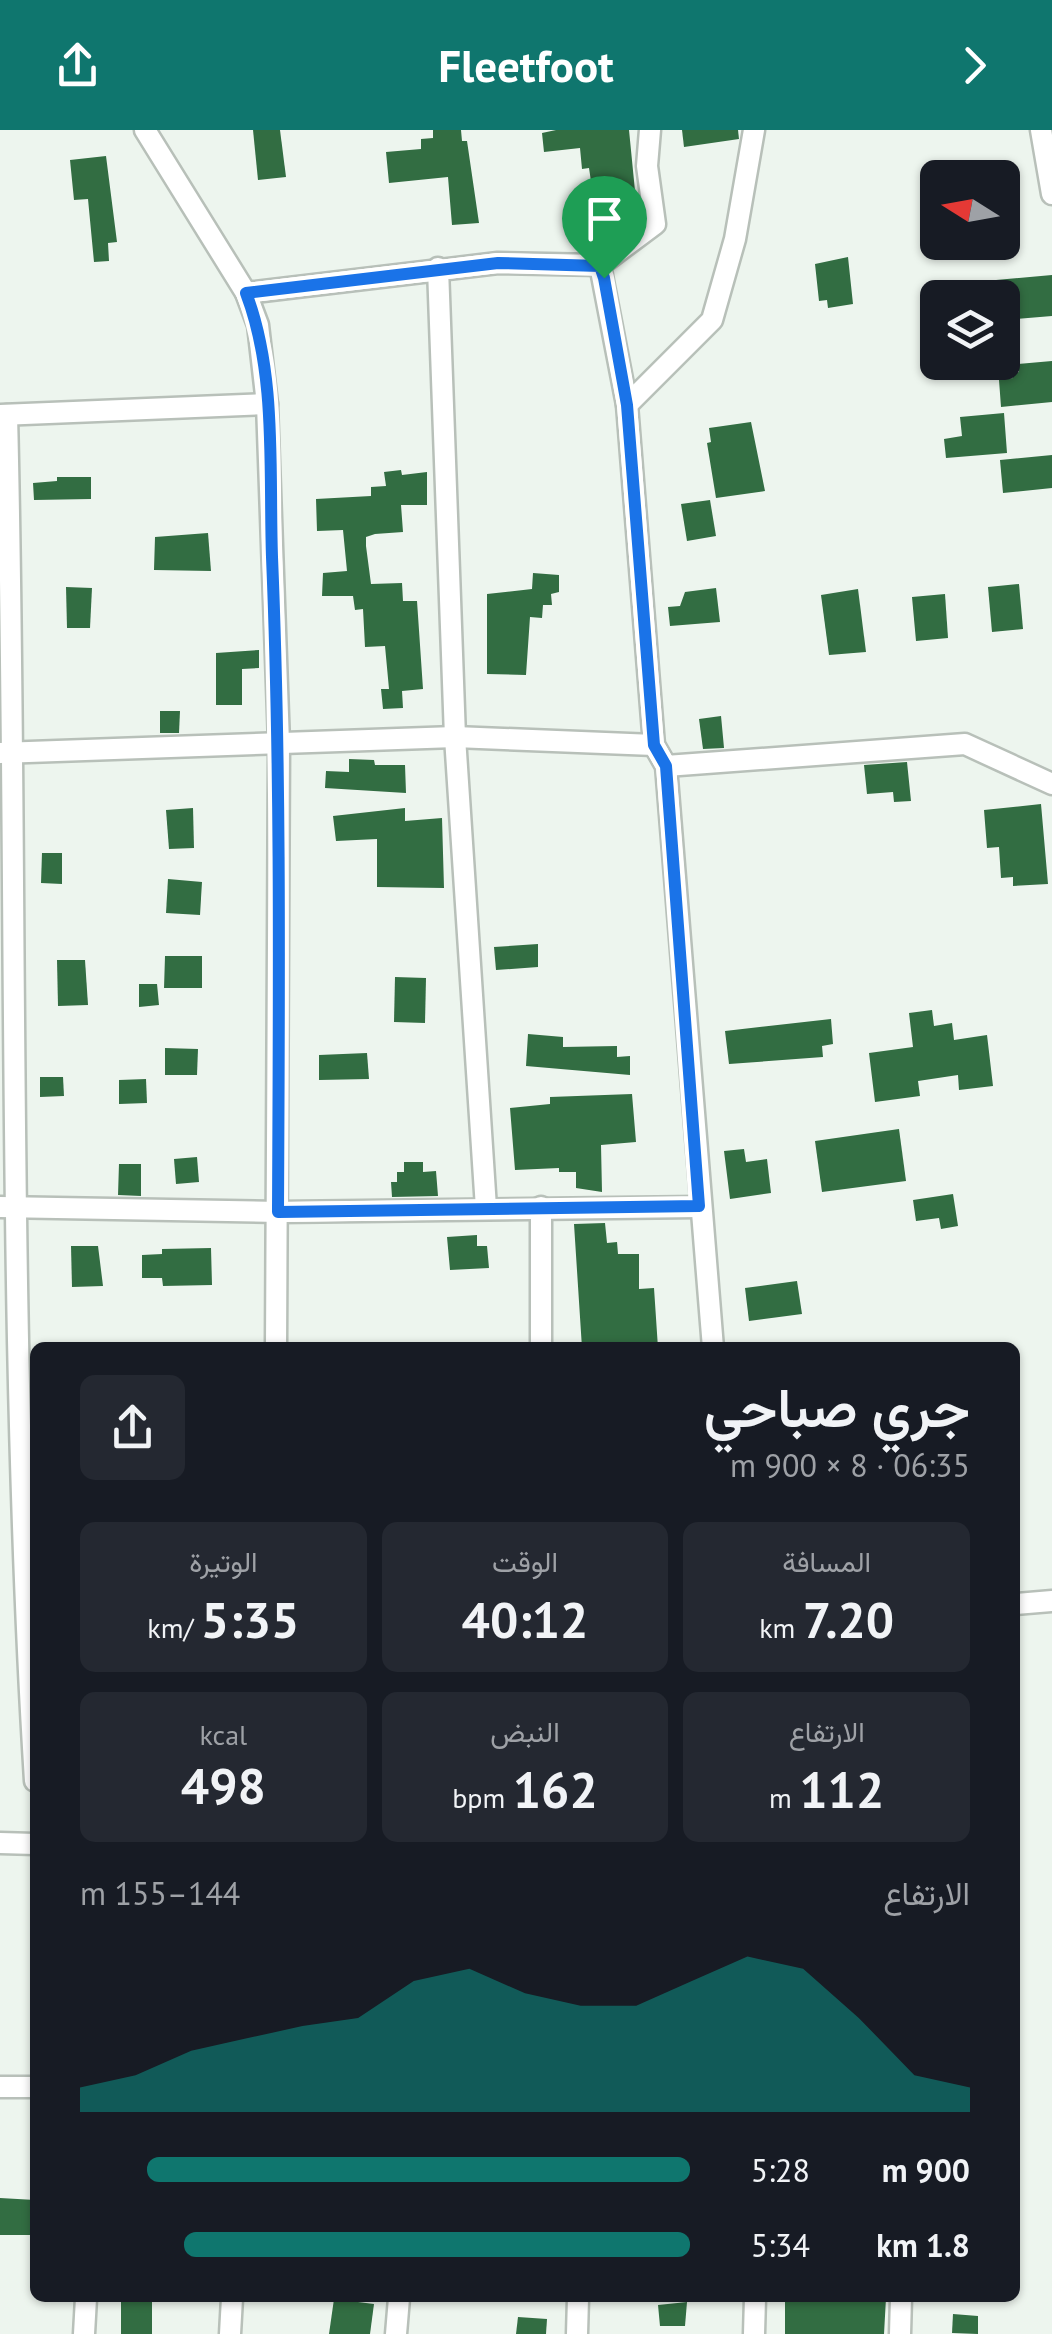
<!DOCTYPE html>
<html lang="ar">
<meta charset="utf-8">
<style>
:root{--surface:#171b24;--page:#242831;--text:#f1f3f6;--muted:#9ea1a6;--accent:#0f766e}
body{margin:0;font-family:"PT Sans",Vazirmatn,sans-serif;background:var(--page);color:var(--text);direction:rtl;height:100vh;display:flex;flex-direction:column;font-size:38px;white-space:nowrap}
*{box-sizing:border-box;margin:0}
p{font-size:32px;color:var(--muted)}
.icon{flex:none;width:55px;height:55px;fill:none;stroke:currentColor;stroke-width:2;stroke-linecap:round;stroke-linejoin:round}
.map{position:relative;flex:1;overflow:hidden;direction:ltr}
.details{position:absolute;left:30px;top:1212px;width:990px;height:960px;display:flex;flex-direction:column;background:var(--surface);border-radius:15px;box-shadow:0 2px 8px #0004;direction:rtl}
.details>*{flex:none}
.needle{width:65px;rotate:281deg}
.controls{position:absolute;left:920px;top:30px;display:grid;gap:20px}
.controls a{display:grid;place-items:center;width:100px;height:100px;border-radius:15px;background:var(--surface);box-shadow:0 2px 8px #0004;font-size:50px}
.pin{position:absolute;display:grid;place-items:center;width:85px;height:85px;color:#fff;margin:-102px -42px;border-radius:50% 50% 50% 0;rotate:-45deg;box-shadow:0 0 10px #0007}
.pin .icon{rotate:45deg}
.round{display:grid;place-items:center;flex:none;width:105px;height:105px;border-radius:15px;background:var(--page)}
.overview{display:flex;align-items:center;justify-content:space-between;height:170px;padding:0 50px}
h1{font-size:55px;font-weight:600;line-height:75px}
.figures{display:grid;grid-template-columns:repeat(3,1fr);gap:15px;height:170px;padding:10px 50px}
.figures div{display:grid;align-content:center;border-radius:15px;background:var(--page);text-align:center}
.figures b{font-size:50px;font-weight:600}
.figures small{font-size:28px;font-weight:400}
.figures p{font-size:28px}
.chart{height:280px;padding:20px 50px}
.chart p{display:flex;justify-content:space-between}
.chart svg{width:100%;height:180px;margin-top:10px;fill:var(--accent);opacity:.7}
ul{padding:0 50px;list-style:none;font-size:32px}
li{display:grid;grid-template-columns:160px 120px 1fr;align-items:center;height:75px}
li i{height:25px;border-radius:12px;background:var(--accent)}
header{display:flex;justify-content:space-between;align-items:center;height:130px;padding:0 50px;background:var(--accent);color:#fff;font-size:45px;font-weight:600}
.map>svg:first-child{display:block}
</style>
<header><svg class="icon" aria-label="forward" viewBox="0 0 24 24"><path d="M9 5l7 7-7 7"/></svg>Fleetfoot<svg class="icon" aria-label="share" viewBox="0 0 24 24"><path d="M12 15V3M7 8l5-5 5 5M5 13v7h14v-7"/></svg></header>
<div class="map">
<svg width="1052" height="2204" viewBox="0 0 1052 2204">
<rect width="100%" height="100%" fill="#edf5ee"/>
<g fill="#326d42">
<polygon points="253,0 280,0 286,47 258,50"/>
<polygon points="433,0 461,0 462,11 467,11 479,93 452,95 448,47 389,53 386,22 421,19 421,9 433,8"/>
<polygon points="556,0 629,0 636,71 595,78 589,38 582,39 580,18 544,22 542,3"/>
<polygon points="682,0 738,0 739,9 684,17"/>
<polygon points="106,26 117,112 108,113 109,131 94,132 88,69 74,70 70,30"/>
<polygon points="848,127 853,174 828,178 827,170 819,171 815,134"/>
<polygon points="1052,145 1052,186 1002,190 996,150"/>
<polygon points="1052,231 1052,272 1001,277 999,250 1013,248 1012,243 1019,242 1018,234"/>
<polygon points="1004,283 1007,323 946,328 944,309 962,306 960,287"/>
<polygon points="751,292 765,361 716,368 707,313 711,312 709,298"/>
<polygon points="1052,325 1052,358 1003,363 1000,330"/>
<polygon points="401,340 402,345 427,342 427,375 401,375 403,402 375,404 366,407 366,416 371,454 402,453 403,471 417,471 423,559 402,561 403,578 383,579 381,559 389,559 385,516 365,517 363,479 355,480 353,466 322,466 323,443 347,441 343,400 317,401 316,369 371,366 371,357 386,356 384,342"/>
<polygon points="57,347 91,347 91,369 34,370 33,353 57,351"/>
<polygon points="710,370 716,406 687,411 681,374"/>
<polygon points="208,403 211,441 154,440 155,407"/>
<polygon points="533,443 559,445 559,462 551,464 552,475 543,475 542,488 530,487 526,545 487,544 487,464 532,459"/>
<polygon points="1019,454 1023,499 992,502 988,457"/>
<polygon points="66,457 92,458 90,498 67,498"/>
<polygon points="716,458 720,492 670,496 668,477 680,476 685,462"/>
<polygon points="858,459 866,522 829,525 821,465"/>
<polygon points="945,464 948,508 916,511 912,467"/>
<polygon points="259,520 259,538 242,539 242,575 216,575 216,523"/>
<polygon points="160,581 180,581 179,603 160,603"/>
<polygon points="721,586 724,618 703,619 699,589"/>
<polygon points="349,629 374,630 375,635 405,635 406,663 325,658 326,641 349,642"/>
<polygon points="907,632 911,671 894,672 893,662 867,664 864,635"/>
<polygon points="1041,674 1048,754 1013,756 1013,747 1001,748 999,717 987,718 984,680"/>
<polygon points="193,678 194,718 169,719 166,680"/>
<polygon points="405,678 405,691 442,688 444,758 377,757 377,709 336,711 333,686"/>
<polygon points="42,723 62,723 62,754 41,753"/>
<polygon points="168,749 202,752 200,785 166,783"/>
<polygon points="538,814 538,837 496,840 494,817"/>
<polygon points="165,826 202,826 202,858 164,858"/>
<polygon points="57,830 85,830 88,875 58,876"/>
<polygon points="395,847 426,848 425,893 394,892"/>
<polygon points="139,854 157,854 159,875 139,877"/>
<polygon points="932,880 934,896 952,893 954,910 987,905 993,956 959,960 958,945 918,951 920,966 875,972 869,923 913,917 909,883"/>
<polygon points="831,889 833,914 822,916 823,927 729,934 725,901"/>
<polygon points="528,904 563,907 563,917 617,916 617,927 630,926 630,945 526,936"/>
<polygon points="165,918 198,919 197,945 165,945"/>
<polygon points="367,923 369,949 319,950 319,925"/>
<polygon points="40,947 63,947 64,966 40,967"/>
<polygon points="146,949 147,973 119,974 119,950"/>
<polygon points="632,964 636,1012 601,1015 602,1062 576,1058 576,1042 559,1042 559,1038 515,1040 510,978 550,974 550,967"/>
<polygon points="899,999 906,1051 822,1062 815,1011"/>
<polygon points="744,1019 746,1032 767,1029 771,1063 730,1069 724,1021"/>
<polygon points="197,1027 199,1052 176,1054 174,1029"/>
<polygon points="404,1032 423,1032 423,1042 436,1041 438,1066 392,1067 391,1052 397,1052 397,1042 404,1042"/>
<polygon points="119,1034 141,1034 141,1066 118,1065"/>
<polygon points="953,1064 958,1096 941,1099 939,1088 916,1091 913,1070"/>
<polygon points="605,1093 607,1113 617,1112 618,1124 639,1124 639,1159 654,1158 658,1218 582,1218 574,1094"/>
<polygon points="477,1105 477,1116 487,1116 489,1138 450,1140 447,1107"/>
<polygon points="71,1116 98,1116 103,1156 72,1157"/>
<polygon points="211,1118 212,1155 163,1156 162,1148 142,1148 142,1125 162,1124 162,1119"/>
<polygon points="797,1151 802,1184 749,1191 745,1158"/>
<polygon points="0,2068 35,2070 35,2105 0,2105"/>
<rect x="121" y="2168" width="31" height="36"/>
<polygon points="830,2168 886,2168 884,2204 785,2204 785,2172 830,2172"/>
<polygon points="334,2169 374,2174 370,2204 329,2204"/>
<polygon points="687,2172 685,2196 660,2196 658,2175"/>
<polygon points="953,2184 978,2186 978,2204 952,2203"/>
<polygon points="518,2187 547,2189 546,2204 516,2204"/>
</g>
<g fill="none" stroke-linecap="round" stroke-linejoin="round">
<g stroke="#b8c0b9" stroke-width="25">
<g id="street">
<polyline points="145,0 246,163 258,195 267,274 279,613 276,1218"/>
<polyline points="1041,0 1052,64"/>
<polyline points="600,135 627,275 654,615 666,636 713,1218"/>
<polyline points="438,138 455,607 486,1078"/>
<polyline points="246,163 498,133 600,135 655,94 647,36 650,0"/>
<polyline points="627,275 712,190 735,109 754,0"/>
<polyline points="0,285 267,274"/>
<path d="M7,285C18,740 7,1197 35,1651"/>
<polyline points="0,623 455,607 654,615"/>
<polyline points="666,636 965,614 1052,654"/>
<polyline points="0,1077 279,1082 699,1077"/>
<polyline points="541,1077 541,1218"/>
<polyline points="1015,1474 1052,1471"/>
<polyline points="0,1713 35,1714"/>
<polyline points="0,1957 35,1957"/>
<polyline points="84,2204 86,2168"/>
<polyline points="230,2204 232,2168"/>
<polyline points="396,2204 399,2168"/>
<polyline points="577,2204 578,2168"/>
<polyline points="754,2204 755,2168"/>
<polyline points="900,2204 901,2168"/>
</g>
</g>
<use href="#street" stroke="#fff" stroke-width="20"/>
</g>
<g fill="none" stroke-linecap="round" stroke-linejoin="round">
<g stroke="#fff" stroke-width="20">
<path id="route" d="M498,133L600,136L604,148L627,275L654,615L666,636L699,1076L278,1082C279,863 281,645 272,427C269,340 277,244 246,163Z"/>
</g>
<use href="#route" stroke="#1a73e8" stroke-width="12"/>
</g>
</svg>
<div class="controls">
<a><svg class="needle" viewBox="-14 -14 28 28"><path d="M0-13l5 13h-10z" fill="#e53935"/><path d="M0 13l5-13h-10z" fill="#9ea1a6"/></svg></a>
<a><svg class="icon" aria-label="layers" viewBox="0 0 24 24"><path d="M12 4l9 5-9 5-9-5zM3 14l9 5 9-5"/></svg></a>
</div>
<div class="pin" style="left:604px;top:148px;background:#1e9e55"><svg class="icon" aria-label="arrive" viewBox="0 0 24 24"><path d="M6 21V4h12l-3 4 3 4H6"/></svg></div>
<section class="details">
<div class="overview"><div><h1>جري صباحي</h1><p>06:35 · 8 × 900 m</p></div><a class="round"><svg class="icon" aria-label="share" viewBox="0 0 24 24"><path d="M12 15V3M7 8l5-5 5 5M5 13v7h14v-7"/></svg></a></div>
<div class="figures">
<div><p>المسافة</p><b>7.20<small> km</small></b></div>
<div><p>الوقت</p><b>40:12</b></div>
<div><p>الوتيرة</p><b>5:35<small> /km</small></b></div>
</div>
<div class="figures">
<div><p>الارتفاع</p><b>112<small> m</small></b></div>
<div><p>النبض</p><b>162<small> bpm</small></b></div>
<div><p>kcal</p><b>498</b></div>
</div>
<div class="chart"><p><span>الارتفاع</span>144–155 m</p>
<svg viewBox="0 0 160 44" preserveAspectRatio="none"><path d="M0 44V38L10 35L20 29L30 26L40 23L50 21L60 12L70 9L80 15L90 18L100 18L110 12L120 6L130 9L140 21L150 35L160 38V44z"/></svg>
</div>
<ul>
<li><b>900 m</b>5:28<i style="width:89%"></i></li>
<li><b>1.8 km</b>5:34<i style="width:83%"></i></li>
</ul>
</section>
</div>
